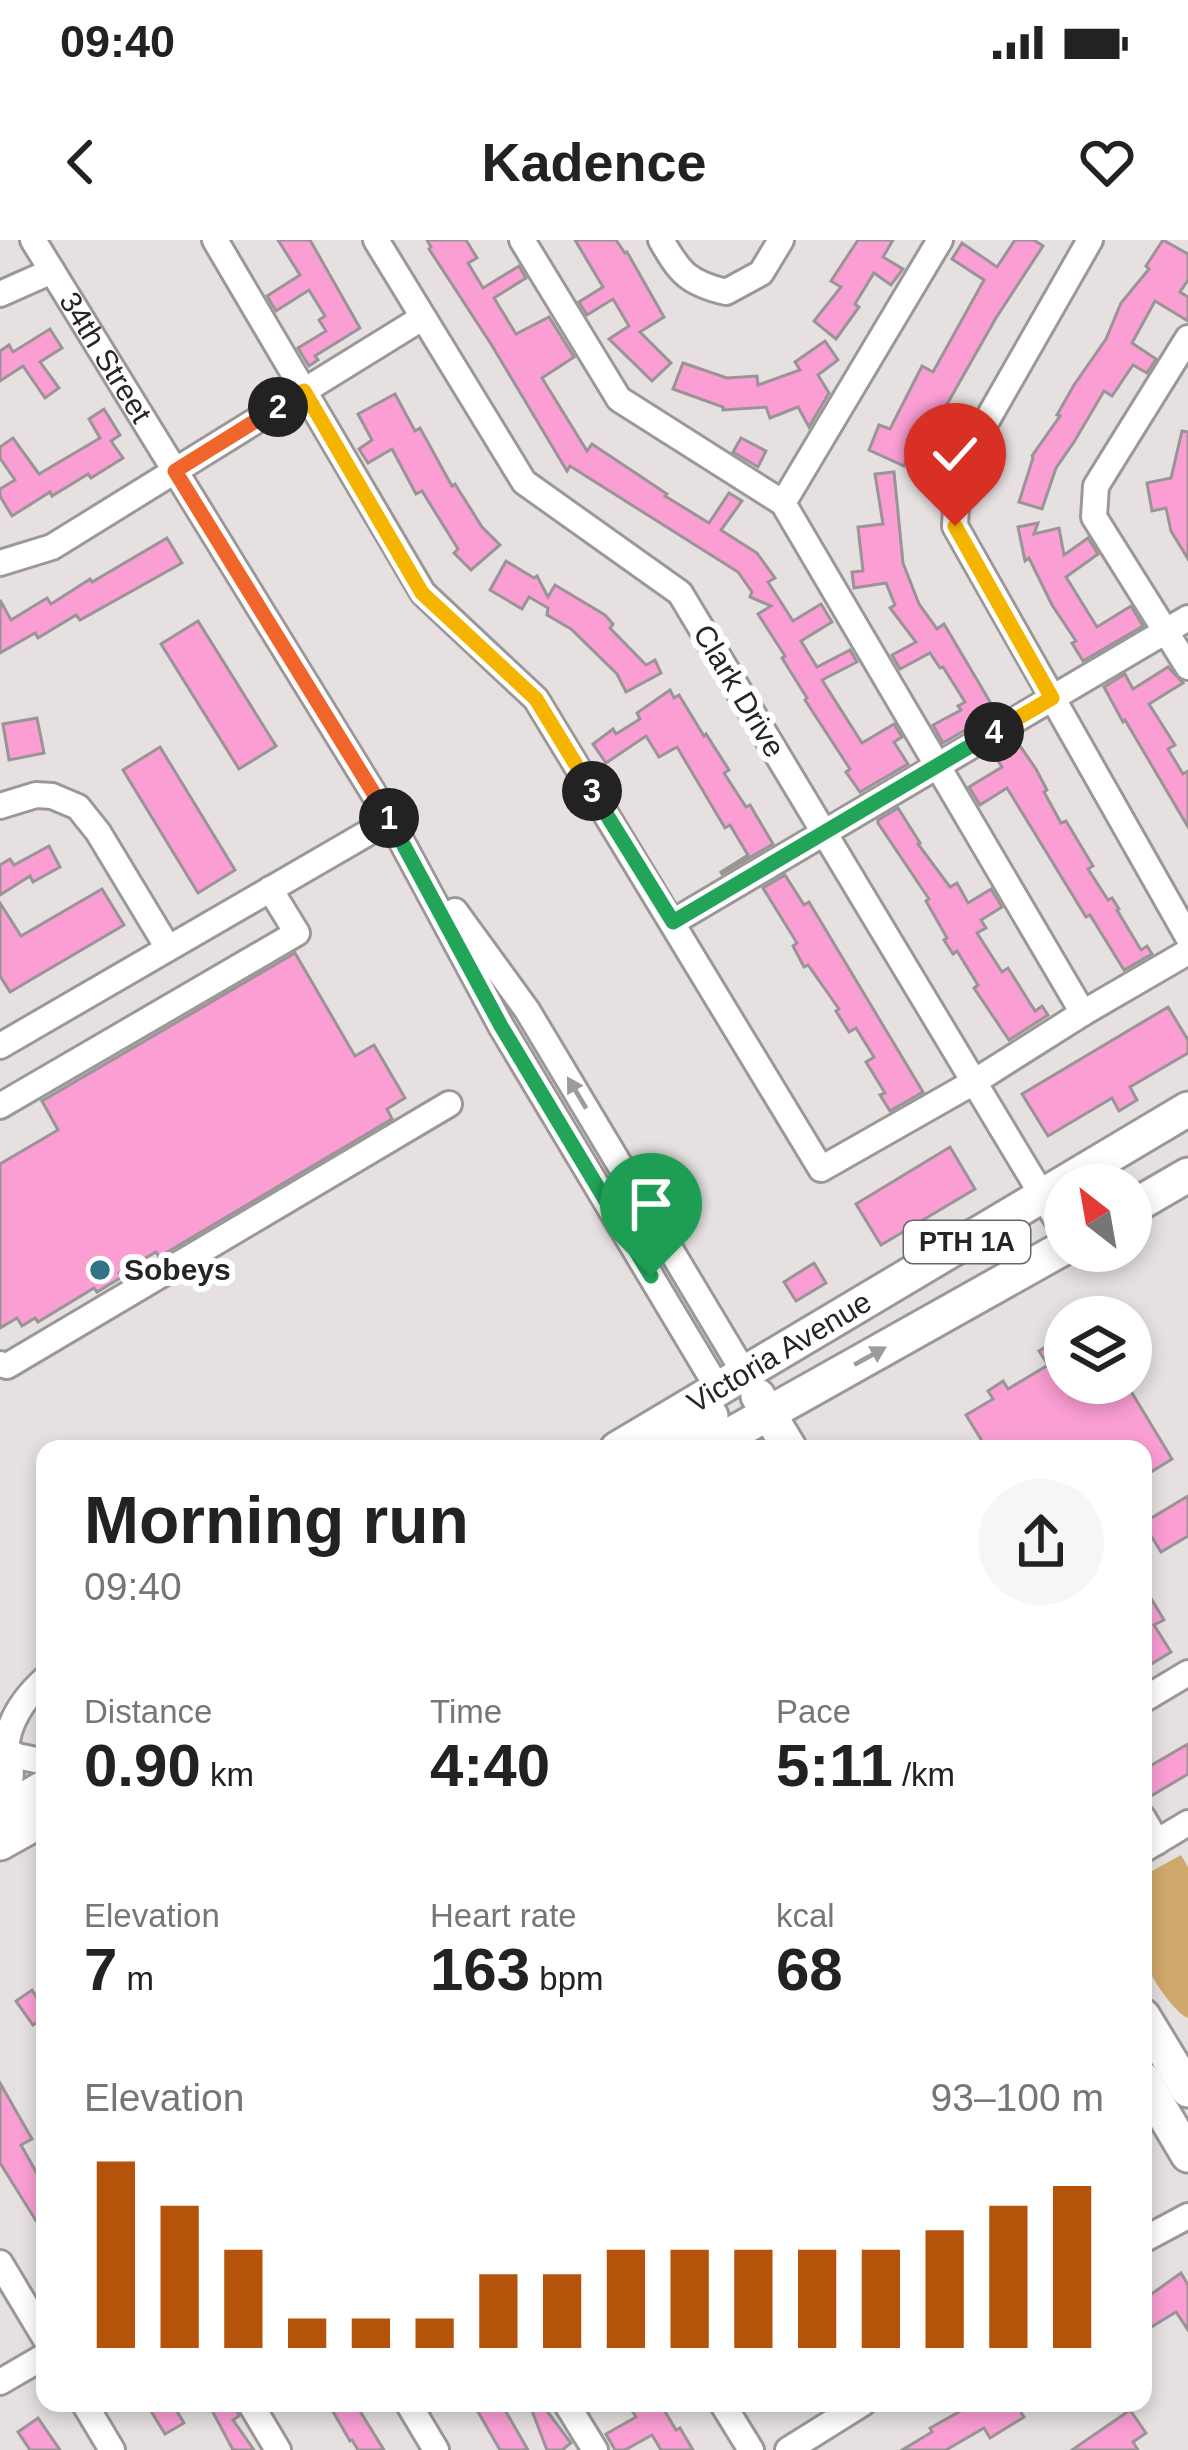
<!DOCTYPE html>
<meta charset="utf-8">
<style>
:root{--surface:#fff;--page:#f6f6f6;--text:#222;--muted:#767676;--accent:#b45309}
body{margin:0;font-family:Helvetica,sans-serif;background:var(--page);color:var(--text);height:100vh;display:flex;flex-direction:column;font-size:45px;white-space:nowrap}
*{box-sizing:border-box;margin:0}
p{font-size:39px;color:var(--muted)}
.icon{flex:none;width:66px;height:66px;fill:none;stroke:currentColor;stroke-width:2;stroke-linecap:round;stroke-linejoin:round}
.map{position:relative;flex:1;overflow:hidden}
.panel{position:absolute;left:36px;top:1200px;width:1116px;height:972px;display:flex;flex-direction:column;background:var(--surface);border-radius:24px;box-shadow:0 6px 18px #0003}
.panel>*{flex:none}
.needle{width:78px;rotate:329deg}
.fabs{position:absolute;left:1044px;top:924px;display:grid;gap:24px}
.fabs a{display:grid;place-items:center;width:108px;height:108px;border-radius:50%;background:var(--surface);box-shadow:0 6px 18px #0003;font-size:60px}
.pin{position:absolute;display:grid;place-items:center;width:102px;height:102px;color:#fff;margin:-123px -51px;border-radius:50% 50% 50% 0;rotate:-45deg;box-shadow:0 0 12px #0007}
.pin .icon{rotate:45deg}
.km{position:absolute;width:60px;height:60px;margin:-30px;border-radius:50%;background:#222;color:#fff;font-size:33px;line-height:60px;text-align:center}
.round{display:grid;place-items:center;flex:none;width:126px;height:126px;border-radius:63px;background:var(--page)}
.overview{display:flex;align-items:center;justify-content:space-between;height:204px;padding:0 48px}
h1{font-size:66px;font-weight:600;line-height:90px}
.figures{display:grid;grid-template-columns:repeat(3,1fr);gap:18px;height:204px;padding:12px 48px}
.figures div{display:grid;align-content:center}
.figures b{font-size:60px;font-weight:600}
.figures small{font-size:33px;font-weight:400}
.figures p{font-size:33px}
.chart{height:336px;padding:24px 48px}
.chart p{display:flex;justify-content:space-between}
.chart svg{width:100%;height:216px;margin-top:12px;stroke:var(--accent);stroke-width:6}
.status{display:flex;justify-content:space-between;align-items:center;height:84px;padding:0 60px;background:var(--surface);direction:ltr}
.status svg{height:33px;fill:currentColor}
header{display:flex;justify-content:space-between;align-items:center;height:156px;padding:0 48px;background:var(--surface);font-size:54px;font-weight:600}
.map>svg:first-child{display:block}
</style>
<div class="status"><b>09:40</b><svg viewBox="0 0 49 12"><path d="M0 12V9h3v3zM5 12V6h3v6zM10 12V3h3v9zM15 12V0h3v12zM26 1h20v11H26zM47 4h2v5h-2z"/></svg></div>
<header><svg class="icon" aria-label="back" viewBox="0 0 24 24"><path d="M15 5l-7 7 7 7"/></svg>Kadence<svg class="icon" aria-label="heart" viewBox="0 0 24 24"><path d="M12 20l-8-8c-3-5 5-10 8-4 3-6 11-1 8 4z"/></svg></header>
<div class="map">
<svg width="1188" height="2210" viewBox="0 0 1188 2210">
<rect width="100%" height="100%" fill="#e6e0e0"/>
<path fill="#cfa86c" d="M1181,1615L1188,1627V1778C1173,1772 1147,1732 1143,1716C1139,1696 1143,1658 1143,1636Z"/>
<g fill="#fa9ed4" stroke="#999496" stroke-width="3">
<polygon points="278,0 310,0 360,88 315,116 318,120 309,126 298,108 326,91 319,80 325,76 309,50 276,71 267,56 300,35"/>
<polygon points="427,0 466,0 477,18 468,23 483,48 519,26 526,38 494,58 516,94 549,77 574,117 542,138 587,211 592,204 667,254 665,256 709,283 729,253 742,261 721,290 757,313 775,338 768,342 793,381 821,364 832,382 801,401 817,427 850,410 857,422 822,440 862,503 894,484 902,497 894,502 908,524 860,552 846,532 850,529 805,460 807,458 782,418 785,416 758,374 771,366 750,357 752,352 738,332 570,226 567,231 491,104 429,9 431,7"/>
<polygon points="575,0 616,0 625,13 627,12 664,77 640,92 671,123 652,141 609,99 629,86 613,59 587,75 579,62 603,47"/>
<polygon points="858,0 893,0 883,17 903,29 891,45 874,33 855,64 859,67 836,99 814,81 841,47 831,41"/>
<polygon points="1015,0 1034,0 1043,6 996,78 938,180 928,175 918,192 904,226 869,210 879,185 890,189 922,126 933,132 984,40 952,19 962,3 997,27"/>
<polygon points="1163,0 1188,14 1188,40 1180,52 1188,57 1188,81 1155,61 1132,103 1156,119 1147,133 1133,125 1112,156 1104,151 1074,202 1056,228 1042,269 1019,262 1033,218 1032,216 1060,176 1057,175 1074,145 1106,99 1121,63 1149,29 1146,26"/>
<polygon points="50,89 62,108 40,122 59,148 45,158 23,126 0,141 0,111 9,105 13,112"/>
<polygon points="825,101 838,120 818,135 829,153 809,187 798,167 770,178 766,167 723,170 723,167 673,149 683,123 727,138 757,136 758,145 800,130 795,122"/>
<polygon points="395,154 415,191 420,188 452,246 455,244 482,287 500,305 471,330 454,313 458,309 422,251 416,254 392,209 368,223 359,209 372,200 358,174"/>
<polygon points="104,169 120,195 111,201 123,218 91,238 88,234 52,256 50,252 12,276 0,256 0,249 15,240 0,218 0,207 13,198 39,234 100,198 89,179"/>
<polygon points="1182,191 1188,192 1188,319 1171,291 1166,268 1152,271 1147,243 1171,238"/>
<polygon points="741,198 766,211 758,227 733,212"/>
<polygon points="894,232 903,323 919,364 937,389 944,384 996,472 943,503 933,485 961,470 958,466 965,462 943,427 940,428 930,413 900,429 892,415 916,402 890,368 895,365 886,343 854,348 852,332 863,331 858,287 883,284 875,234"/>
<polygon points="1038,283 1034,294 1059,288 1064,315 1088,298 1098,314 1066,337 1097,387 1131,366 1143,386 1083,421 1072,403 1076,401 1052,365 1029,318 1025,321 1018,287"/>
<polygon points="167,298 182,323 80,380 76,375 38,398 35,393 0,413 0,360 11,380 47,358 51,364 90,339 92,342"/>
<polygon points="506,321 534,338 537,336 548,357 555,345 605,375 613,384 610,388 646,425 655,420 661,433 626,452 617,434 571,389 547,375 548,368 529,357 522,369 490,350"/>
<polygon points="198,381 276,506 239,529 161,404"/>
<polygon points="1168,427 1183,443 1149,464 1175,505 1168,509 1183,534 1188,531 1188,587 1125,480 1123,482 1104,447 1125,434 1133,449"/>
<polygon points="670,450 674,458 679,455 704,496 706,494 729,530 724,533 746,567 750,565 773,604 722,634 721,632 748,615 730,585 725,588 677,507 659,517 646,496 606,523 593,504 613,489 616,494 640,479 637,473"/>
<polygon points="37,478 44,513 9,520 3,484"/>
<polygon points="1016,500 1036,529 1047,550 1044,552 1061,583 1066,581 1093,626 1088,629 1108,660 1112,658 1119,669 1117,670 1141,710 1147,706 1152,714 1124,730 1090,675 1086,677 1007,548 980,565 969,547 1002,527 993,513"/>
<polygon points="160,507 235,630 198,653 123,530"/>
<polygon points="898,568 920,603 918,604 950,647 957,643 968,663 991,649 1002,667 981,680 986,688 977,693 1002,732 1008,728 1035,771 1042,766 1048,775 1009,800 974,748 978,745 957,711 953,714 944,700 947,698 926,661 929,659 878,583 878,580"/>
<polygon points="49,606 60,627 33,642 30,636 0,655 0,625 10,619 14,625"/>
<polygon points="785,635 804,665 809,662 923,852 890,871 880,855 885,853 866,822 874,817 856,788 849,792 836,771 839,769 808,725 804,727 793,706 797,703 763,648"/>
<polygon points="102,649 124,685 10,752 0,736 0,663 21,696"/>
<polygon points="295,713 355,816 374,805 405,858 387,869 392,879 159,1017 156,1012 119,1033 122,1037 97,1052 94,1048 38,1082 35,1078 22,1086 17,1078 0,1088 0,924 58,890 42,861"/>
<polygon points="1168,767 1188,800 1188,813 1130,847 1137,860 1119,871 1112,858 1048,896 1022,854"/>
<polygon points="950,907 975,949 881,1005 856,964"/>
<polygon points="814,1023 826,1043 796,1061 784,1042"/>
<polygon points="1065,1095 1065,1143 1126,1143 1172,1219 1143,1237 1143,1209 987,1209 966,1175 993,1159 988,1151 1003,1141 1008,1149 1048,1125 1039,1111"/>
<polygon points="1188,1256 1188,1296 1161,1312 1143,1283"/>
<polygon points="1143,1345 1164,1380 1154,1385 1171,1412 1143,1429"/>
<polygon points="1188,1504 1188,1534 1151,1556 1143,1542 1143,1530"/>
<polygon points="32,1750 45,1770 45,1777 33,1785 16,1761"/>
<polygon points="0,1843 32,1899 21,1905 45,1948 45,1995 0,1923"/>
<polygon points="1181,2033 1188,2045 1188,2090 1176,2072 1148,2089 1143,2081 1143,2060"/>
<polygon points="158,2163 172,2163 184,2183 165,2194 149,2168"/>
<polygon points="208,2163 234,2163 239,2176 233,2180 254,2210 233,2210"/>
<polygon points="328,2163 355,2163 384,2210 358,2210 352,2200 350,2201"/>
<polygon points="473,2163 501,2163 528,2210 500,2210"/>
<polygon points="529,2163 541,2163 571,2203 562,2210 547,2210"/>
<polygon points="627,2163 660,2163 676,2190 680,2188 693,2210 661,2210 652,2195 625,2210 615,2210 606,2194 636,2177"/>
<polygon points="975,2163 1015,2163 1024,2177 990,2198 984,2188 946,2210 902,2210 932,2192 930,2188"/>
<polygon points="1130,2170 1146,2193 1133,2202 1138,2210 1072,2210"/>
<polygon points="38,2178 60,2210 30,2210 18,2192"/>
</g>
<g fill="none" stroke-linecap="round" stroke-linejoin="round">
<g stroke="#9d9898" stroke-width="30">
<g id="minor">
<path id="s1" d="M33,0L390,580L501,786L719,1150"/>
<polyline points="215,0 423,353 536,459 821,929 974,842 1083,773 783,263 619,159 522,0"/>
<polyline points="376,0 524,242 680,353 1065,993"/>
<path d="M661,0C680,33 688,43 726,52L761,33L781,0"/>
<polyline points="1090,0 958,231 955,286 1188,697"/>
<polyline points="0,54 52,31"/>
<polyline points="1188,98 1096,246 1094,277 1188,427"/>
<polyline points="783,263 940,0"/>
<polyline points="0,323 52,307 422,78"/>
<polyline points="0,566 36,555 52,556 78,567 98,592 168,708"/>
<polyline points="455,671 527,770 745,1134"/>
<polyline points="673,682 1188,378"/>
<polyline points="1083,773 1188,712"/>
<polyline points="0,806 390,580"/>
<polyline points="0,866 297,693 270,649"/>
<polyline points="0,1124 7,1126 449,864"/>
<polyline points="1143,1460 1188,1433"/>
<path d="M0,1501C15,1521 14,1544 0,1564"/>
<path d="M6,1509C8,1481 24,1458 45,1439"/>
<polyline points="6,1509 17,1516 45,1522"/>
<polyline points="1143,1578 1157,1602"/>
<polyline points="1143,1610 1188,1583"/>
<polyline points="1143,2000 1188,1976"/>
<polyline points="0,2023 45,2098"/>
<polyline points="0,2142 45,2116"/>
<polyline points="84,2163 112,2210"/>
<polyline points="250,2163 278,2210"/>
<polyline points="408,2163 436,2210"/>
<polyline points="566,2163 595,2210"/>
<polyline points="722,2163 751,2210"/>
<polyline points="788,2210 863,2163"/>
</g>
</g>
<g stroke="#9d9898" stroke-width="39">
<g id="major">
<polyline points="1131,968 1188,935"/>
<polyline points="758,1156 790,1209"/>
<path id="s2" d="M617,1209L1188,869"/>
<polyline points="666,1209 711,1176"/>
<polyline points="705,1209 1065,1007"/>
<polyline points="0,1573 45,1547"/>
<polyline points="0,1603 45,1578"/>
<polyline points="1143,1776 1188,1850"/>
<polyline points="1143,1839 1188,1915"/>
</g>
</g>
<use href="#minor" stroke="#fff" stroke-width="24"/>
<use href="#major" stroke="#fff" stroke-width="33"/>
</g>
<defs><path id="oneway-solid" d="M-6-.8H1V-3.2L6.5 0L1 3.2V.8H-6Z" transform="scale(3)"/></defs>
<g fill="#9d9c9c">
<use href="#oneway-solid" transform="translate(577 853) rotate(-121)"/>
<use href="#oneway-solid" transform="translate(870 1116) rotate(-29)"/>
</g>
<g fill="none" stroke-linecap="round" stroke-linejoin="round">
<g stroke="#fff" stroke-width="24">
<polyline id="split-1" points="389,578 501,786 651,1036"/>
</g>
<g stroke="#fff" stroke-width="24">
<polyline id="split-2" points="278,167 175,231 389,578"/>
</g>
<g stroke="#fff" stroke-width="24">
<polyline id="split-3" points="278,167 304,151 422,353 536,459 592,551"/>
</g>
<g stroke="#fff" stroke-width="24">
<polyline id="split-4" points="592,551 673,682 994,492"/>
</g>
<g stroke="#fff" stroke-width="24">
<polyline id="split-5" points="955,286 1052,458 994,492"/>
</g>
<use href="#split-1" stroke="#22a559" stroke-width="15"/>
<use href="#split-2" stroke="#f0652b" stroke-width="15"/>
<use href="#split-3" stroke="#f5b400" stroke-width="15"/>
<use href="#split-4" stroke="#22a559" stroke-width="15"/>
<use href="#split-5" stroke="#f5b400" stroke-width="15"/>
</g>
<circle fill="#327386" stroke="#fff" stroke-width="4.5" cx="100" cy="1030" r="12"/>
<g text-anchor="middle" stroke-width="12" stroke-linejoin="round" paint-order="stroke">
<rect fill="#fff" stroke="#676666" stroke-width="3" x="904" y="981" width="126" height="42" rx="9"/>
<g font-size="27" font-weight="bold" fill="#262424">
<text x="967" y="1011">PTH 1A</text>
</g>
<g font-size="30" fill="#262424" stroke="#fff">
<text dy="10" stroke="none"><textPath href="#s1" startOffset="138">34th Street</textPath></text>
<text transform="translate(739 451) rotate(59)" y="10">Clark Drive</text>
<text dy="10" stroke="none"><textPath href="#s2" startOffset="189">Victoria Avenue</textPath></text>
</g>
<g font-size="30" font-weight="bold" fill="#262424" stroke="#fff" text-anchor="start">
<text x="124" y="1040">Sobeys</text>
</g>
</g>
</svg>
<div class="fabs">
<a><svg class="needle" viewBox="-14 -14 28 28"><path d="M0-13l5 13h-10z" fill="#e53935"/><path d="M0 13l5-13h-10z" fill="#767676"/></svg></a>
<a><svg class="icon" aria-label="layers" viewBox="0 0 24 24"><path d="M12 4l9 5-9 5-9-5zM3 14l9 5 9-5"/></svg></a>
</div>
<div class="pin" style="left:651px;top:1036px;background:#1e9e55"><svg class="icon" aria-label="arrive" viewBox="0 0 24 24"><path d="M6 21V4h12l-3 4 3 4H6"/></svg></div>
<div class="pin" style="left:955px;top:286px;background:#d93025"><svg class="icon" aria-label="check" viewBox="0 0 24 24"><path d="M5 12l5 5 9-10"/></svg></div>
<b class="km" style="left:389px;top:578px">1</b>
<b class="km" style="left:278px;top:167px">2</b>
<b class="km" style="left:592px;top:551px">3</b>
<b class="km" style="left:994px;top:492px">4</b>
<section class="panel">
<div class="overview"><div><h1>Morning run</h1><p>09:40</p></div><a class="round"><svg class="icon" aria-label="share" viewBox="0 0 24 24"><path d="M12 15V3M7 8l5-5 5 5M5 13v7h14v-7"/></svg></a></div>
<div class="figures">
<div><p>Distance</p><b>0.90<small> km</small></b></div>
<div><p>Time</p><b>4:40</b></div>
<div><p>Pace</p><b>5:11<small> /km</small></b></div>
</div>
<div class="figures">
<div><p>Elevation</p><b>7<small> m</small></b></div>
<div><p>Heart rate</p><b>163<small> bpm</small></b></div>
<div><p>kcal</p><b>68</b></div>
</div>
<div class="chart"><p><span>Elevation</span>93–100 m</p>
<svg viewBox="0 0 160 44" preserveAspectRatio="none"><path d="M5 44V6M15 44V15M25 44V24M35 44V38M45 44V38M55 44V38M65 44V29M75 44V29M85 44V24M95 44V24M105 44V24M115 44V24M125 44V24M135 44V20M145 44V15M155 44V11"/></svg>
</div>
</section>
</div>
